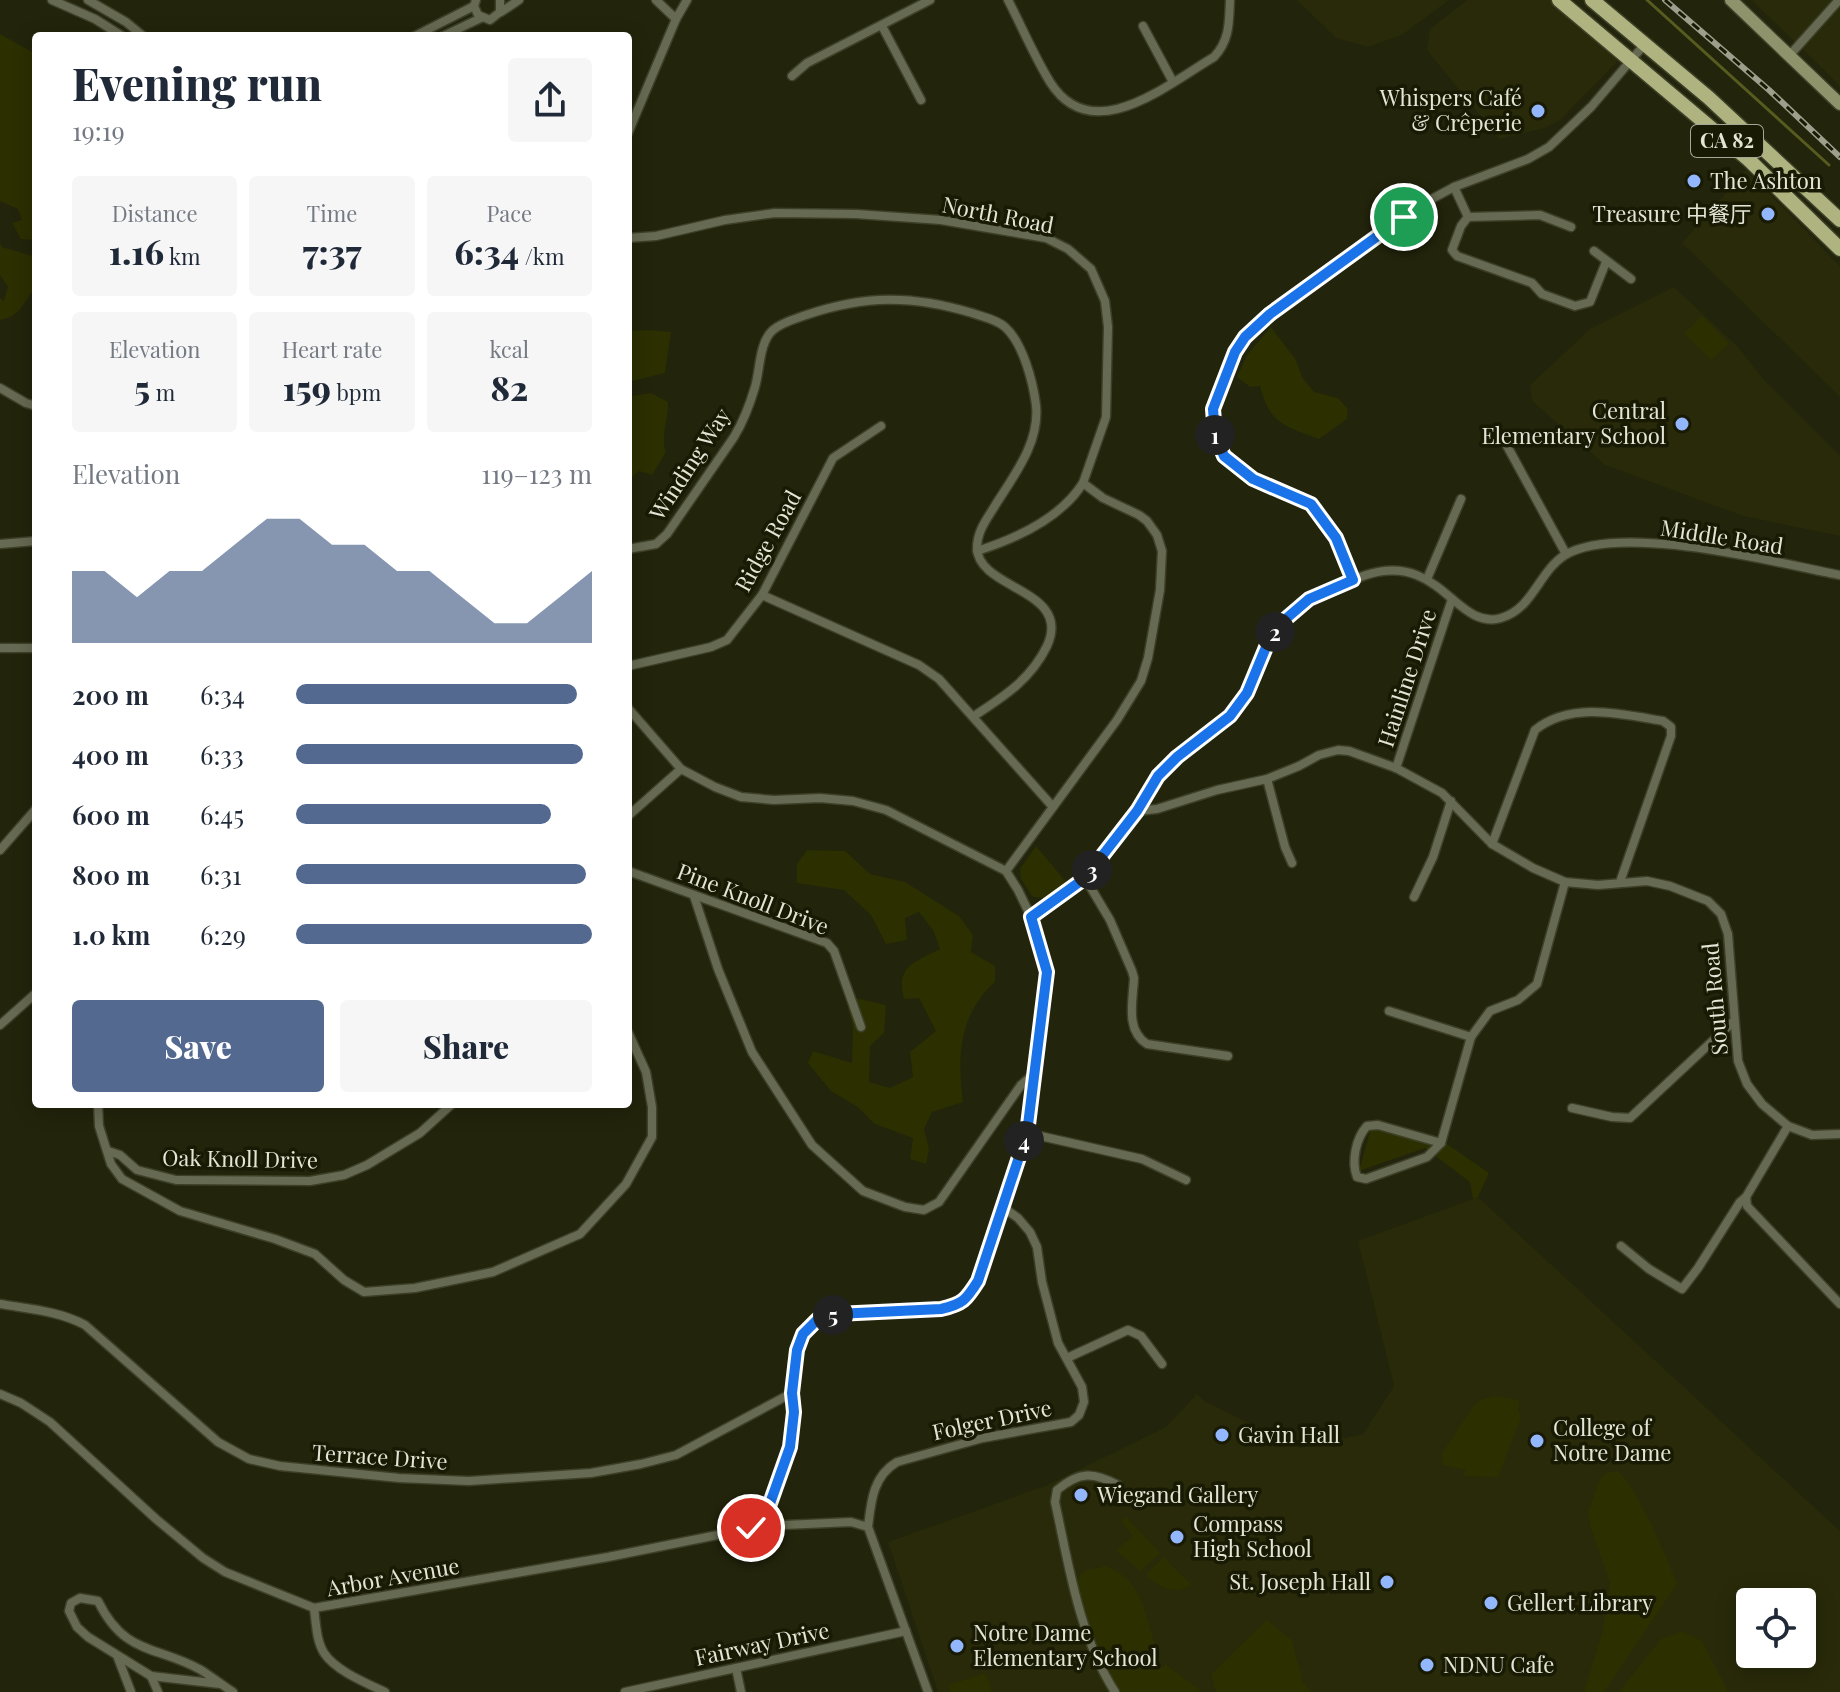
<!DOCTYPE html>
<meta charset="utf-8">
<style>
:root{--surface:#fff;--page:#f6f6f7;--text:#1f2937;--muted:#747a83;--accent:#536990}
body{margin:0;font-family:"Playfair Display","Noto Sans SC",serif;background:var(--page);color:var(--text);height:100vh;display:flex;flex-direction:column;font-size:30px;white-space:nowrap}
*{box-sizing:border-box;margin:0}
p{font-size:26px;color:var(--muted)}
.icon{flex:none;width:44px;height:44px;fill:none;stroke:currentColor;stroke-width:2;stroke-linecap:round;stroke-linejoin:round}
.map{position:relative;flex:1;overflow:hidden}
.sheet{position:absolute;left:32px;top:32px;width:600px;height:1076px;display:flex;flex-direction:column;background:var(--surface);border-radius:8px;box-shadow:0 4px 20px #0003}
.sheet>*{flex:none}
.controls{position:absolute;left:1736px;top:1588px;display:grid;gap:16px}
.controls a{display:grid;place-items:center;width:80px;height:80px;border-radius:8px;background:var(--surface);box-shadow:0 4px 20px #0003;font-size:40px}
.pin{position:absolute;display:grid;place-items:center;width:68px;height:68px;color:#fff;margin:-34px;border:4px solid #fff;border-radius:50%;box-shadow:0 2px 8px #0007}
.km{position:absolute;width:40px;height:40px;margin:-20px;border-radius:50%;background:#222;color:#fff;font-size:22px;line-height:40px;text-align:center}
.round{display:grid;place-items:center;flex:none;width:84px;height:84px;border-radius:8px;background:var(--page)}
.summary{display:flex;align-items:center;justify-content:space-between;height:136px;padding:0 40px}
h1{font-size:44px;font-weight:800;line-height:60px}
.stats{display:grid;grid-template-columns:repeat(3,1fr);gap:12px;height:136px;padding:8px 40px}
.stats div{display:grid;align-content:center;border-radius:8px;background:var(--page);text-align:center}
.stats b{font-size:34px;font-weight:800}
.stats small{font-size:22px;font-weight:400}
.stats p{font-size:22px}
.chart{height:224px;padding:16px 40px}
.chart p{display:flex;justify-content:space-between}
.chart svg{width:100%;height:144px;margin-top:8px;fill:var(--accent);opacity:.7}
.cta{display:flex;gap:16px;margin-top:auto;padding:16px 40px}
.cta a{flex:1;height:92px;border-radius:8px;background:var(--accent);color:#fff;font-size:32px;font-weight:800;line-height:92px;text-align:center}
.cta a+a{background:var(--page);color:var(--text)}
ul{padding:0 40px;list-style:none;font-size:26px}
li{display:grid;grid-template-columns:128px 96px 1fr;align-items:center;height:60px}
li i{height:20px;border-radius:10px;background:var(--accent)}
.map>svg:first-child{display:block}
</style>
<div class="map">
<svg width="1840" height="1692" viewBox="0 0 1840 1692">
<rect width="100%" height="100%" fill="#22240b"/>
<g fill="#282a09" fill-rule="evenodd">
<polygon points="1297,0 1449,0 1402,35 1368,47 1336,38"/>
<polygon points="1467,0 1550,0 1615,55 1617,62 1559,121 1545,128 1499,139 1427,50 1430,29"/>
<polygon points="1751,0 1840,0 1840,86 1813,59"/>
<polygon points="1746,170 1840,266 1840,397 1682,243"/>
<polygon points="1674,287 1738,347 1765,381 1840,456 1840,536 1743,516 1605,465 1532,401 1530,385 1590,329"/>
<path d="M1478,1197L1840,1531V1692H938L888,1542L1045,1486L1166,1427L1197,1394L1204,1401L1300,1448L1363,1434L1394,1386L1358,1241ZM1750,1602H1802V1654H1750Z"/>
</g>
<g fill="#2c2f00">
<polygon points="0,34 36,54 36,240 21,239 12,223 22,220 18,209 0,201"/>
<path d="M0,243L2,247L36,257V288C21,303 23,315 0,320V298L4,301L8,287L0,275Z"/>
<polygon points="1702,316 1729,344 1711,360 1684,333"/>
<path d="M1271,327L1296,360L1302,377L1314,392L1338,398L1348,409L1347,419L1319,439C1285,426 1270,425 1260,386L1250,387L1237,377L1247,355Z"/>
<polygon points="649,330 671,332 665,373 628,382 628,331"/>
<path d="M651,393L668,402C669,420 660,436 666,452L652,475L639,471L628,480V417L631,416L632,396Z"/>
<polygon points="1036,846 1066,882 1047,898 1033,897 1021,879 1020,869"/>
<path d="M807,850L845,851L870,874L905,882L959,916L973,935L971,952L995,966V982C959,1014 957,1057 963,1102L932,1112L924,1129L929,1149L926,1164L910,1159L913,1138L875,1124L859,1108L831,1091L808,1063L813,1051L852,1063L853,1026L848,1008L856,998L886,1005L884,1033L870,1046L869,1082L890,1088L913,1077L910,1052L936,1031L919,998L904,999C895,966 915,962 940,949L933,930L919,912L905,918L907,940L886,944L871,915L844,890L797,883V864Z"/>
<polygon points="1371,1128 1447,1144 1489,1173 1478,1197 1473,1199 1470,1182 1425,1148 1359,1171"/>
<polygon points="1495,1396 1520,1400 1518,1409 1521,1418 1498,1477 1463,1476 1466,1470 1443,1465 1442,1453 1472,1408 1480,1400"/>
<path d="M1617,1471C1633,1478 1670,1564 1677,1584L1604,1692H1584L1602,1633L1610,1583L1590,1525L1588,1512L1601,1477L1607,1473Z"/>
<polygon points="1126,1517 1160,1553 1141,1571 1116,1551 1133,1536 1121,1521"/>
<path d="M1163,1557L1192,1585C1173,1596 1160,1588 1146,1575Z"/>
<path d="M1105,1566C1148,1580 1145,1626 1161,1659L1157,1661L1163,1668L1165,1664L1203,1692H1121C1099,1658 1088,1622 1077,1583L1080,1575L1087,1570Z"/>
<polygon points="1267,1620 1292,1640 1303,1682 1312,1692 1216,1692 1211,1674"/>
<polygon points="1683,1631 1702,1641 1728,1692 1619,1692 1661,1639"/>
<polygon points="986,1673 992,1692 950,1692 948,1685"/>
</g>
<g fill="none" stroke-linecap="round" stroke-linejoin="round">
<polyline stroke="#575b20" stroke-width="3" points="1647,0 1829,165"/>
<g stroke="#3d3f27" stroke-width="11">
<g id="street">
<polyline points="52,0 95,19 122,36"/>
<polyline points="88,0 126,22 143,36"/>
<polyline points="476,0 474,6 478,15 490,20 500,12 500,0"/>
<path d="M1008,0C1022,27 1034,56 1050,82C1092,149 1168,84 1214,57C1230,40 1229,22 1230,0"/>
<polyline points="501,12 519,0"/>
<polyline points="676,19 687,0"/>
<polyline points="882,26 921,100"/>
<polyline points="1143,26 1173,82"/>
<polyline points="415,36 474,6"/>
<polyline points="443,36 481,18"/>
<polyline points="1789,56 1839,0"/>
<polyline points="792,76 807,63 930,0"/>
<polyline points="628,133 676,19 656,0"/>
<polyline points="1454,187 1468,217"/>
<polyline points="1468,217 1461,226 1452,250 1457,256 1532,283 1542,294 1575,306 1590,302 1606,262"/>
<polyline points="1468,217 1540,215 1571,227"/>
<polyline points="628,238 656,236 725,220 775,213 856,214 941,220 1046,238 1068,249 1091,269 1105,301 1108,327 1106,417 1083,483 1103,498 1139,515 1147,521 1157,535 1162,551 1160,590 1148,658 1141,681 1117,720 1006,871"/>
<polyline points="1594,251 1631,279"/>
<polyline points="0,388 26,403 36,406"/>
<polyline points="1506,444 1566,554"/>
<polyline points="0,544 36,541"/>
<path d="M628,549L656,544L667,534L734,437C743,422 750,404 755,387C760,371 759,342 773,330C782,322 795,319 806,315C865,295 912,295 972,313C983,317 996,319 1005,327C1023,343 1033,382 1036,405C1040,442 1015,474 996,504C988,518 977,530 977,548C978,590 1073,589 1047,646C1031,679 1005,696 974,716"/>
<path d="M977,551C1015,539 1061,518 1083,483"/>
<polyline points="1427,579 1461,499"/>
<path d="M1353,580C1342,552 1332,525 1311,504C1283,490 1246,483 1226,458C1201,428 1221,367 1243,340C1261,318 1286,303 1309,286C1349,258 1387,229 1428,201L1454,187L1528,159L1549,147L1591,107L1644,45"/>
<polyline points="762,595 919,665 939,679 1053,807"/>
<polyline points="0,648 36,648"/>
<polyline points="628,666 711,647 727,640 762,595 833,458 881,426"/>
<path d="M628,708L681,769L715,787L741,797L774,800L820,798L853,801L886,810L1006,871L1018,890L1031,917L1046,961L1047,991L1027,1133L978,1281C966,1301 963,1304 941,1309L836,1314L817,1320L803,1334L797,1350L792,1393L794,1412L790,1447L762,1526"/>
<polyline points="1396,768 1452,599"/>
<polyline points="1267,779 1285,847 1292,863"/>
<polyline points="1137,811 1157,809 1217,790 1267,779 1299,766 1319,755 1338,750 1349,751 1396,768 1442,793 1492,844 1533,868 1565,882 1598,885 1647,881 1670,886 1708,901 1721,914 1728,934 1738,1061 1747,1084 1762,1104 1788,1126 1812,1135 1840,1134"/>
<polyline points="628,816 681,769"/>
<path d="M1492,844L1535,730C1571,701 1622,714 1663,721L1671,727V736L1620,882"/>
<polyline points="0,850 36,809"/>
<polyline points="628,871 827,943 834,951 861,1027"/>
<path d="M1085,878L1110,920L1132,971L1134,978C1133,1001 1125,1030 1147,1044L1228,1056"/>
<polyline points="694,896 718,969 752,1052 812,1145 863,1191 905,1207 924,1210 939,1202 1021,1085 1034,1074"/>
<polyline points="1414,897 1433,857 1451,801"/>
<path d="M1031,917C1049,906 1070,894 1085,878C1104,860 1122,833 1137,811C1145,799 1150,786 1159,775C1179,749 1213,737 1233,712C1250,691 1256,666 1269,642C1288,605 1328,588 1366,575C1440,551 1456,631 1501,618C1533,609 1539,571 1565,555C1621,522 1777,563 1840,575"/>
<polyline points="1389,1011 1471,1037"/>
<polyline points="0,1025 36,993"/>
<polyline points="98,1104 99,1126 111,1164 122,1179 180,1211 275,1239 315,1254 344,1280 364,1292 415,1288 493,1272 580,1234 626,1184 652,1137 652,1107 646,1072 628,1032"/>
<polyline points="1572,1108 1612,1117 1630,1118 1734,1021"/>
<path d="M1378,1125L1441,1143L1427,1157L1366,1179L1357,1177C1351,1161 1356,1138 1367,1126Z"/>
<polyline points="1788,1126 1746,1197 1747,1206 1840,1304"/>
<polyline points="1027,1133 1142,1159 1186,1180"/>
<polyline points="1441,1143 1471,1037 1490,1011 1518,1000 1537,984 1565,882"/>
<polyline points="108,1151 120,1155 137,1170 176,1180 310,1181 344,1175 367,1165 420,1133 452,1104"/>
<polyline points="1621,1246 1649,1269 1682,1289 1698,1268 1740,1202 1746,1197"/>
<path d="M0,1304C29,1309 59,1311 85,1325L218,1442L249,1459L280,1466L399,1478L469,1481L591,1473L641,1464L676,1455L792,1393"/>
<polyline points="1067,1358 1128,1330 1141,1336 1162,1364"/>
<polyline points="0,1394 21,1403 50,1422 156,1519 203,1558 225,1572 314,1608 608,1557 762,1526 851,1522 868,1527 928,1692"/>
<path d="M868,1527C871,1501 873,1476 897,1462L983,1438L1071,1422L1079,1415L1084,1402L1082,1387L1058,1343L1042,1282L1037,1247L1030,1232L1018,1218L1001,1206"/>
<path d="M314,1608C316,1622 316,1640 324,1653C336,1671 366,1683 385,1692"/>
<polyline points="118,1658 131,1692"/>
<polyline points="736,1668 741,1692"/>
<polyline points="151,1676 158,1692"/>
<path d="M220,1684L151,1676L88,1637L77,1627L69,1611L71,1603L80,1598L98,1601C125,1656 156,1645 201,1670C212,1677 222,1685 233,1692"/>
<polyline points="625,1692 906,1631"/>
<path d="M1115,1692C1079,1636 1069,1566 1055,1502L1057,1490C1080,1471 1093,1472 1118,1485"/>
</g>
</g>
<g stroke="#3d3f27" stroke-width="15">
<polyline id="secondary" points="1731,0 1840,104"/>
</g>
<g stroke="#3d3f27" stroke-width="17">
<g id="primary">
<polyline points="1559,0 1749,160 1840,249"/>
<polyline points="1592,0 1709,98 1840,220"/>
</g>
</g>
<use href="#street" stroke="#676a52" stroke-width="8"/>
<use href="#secondary" stroke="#8f936c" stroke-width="12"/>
<use href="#primary" stroke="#aeb380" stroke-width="14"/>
<g stroke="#9d9f8d" stroke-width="6">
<polyline id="rail" points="1665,0 1769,90 1840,157"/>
</g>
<use href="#rail" stroke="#191a03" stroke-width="3" stroke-dasharray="9" stroke-linecap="butt"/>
</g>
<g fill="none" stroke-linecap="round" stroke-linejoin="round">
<g stroke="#fff" stroke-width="16">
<path id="route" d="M751,1528L762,1526L790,1447L794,1412L792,1393L797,1350L803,1334L817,1320L836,1314L941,1309C963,1304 966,1300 978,1281L1027,1133L1047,972L1031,917L1085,878L1137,811L1158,776L1177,757L1230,716L1247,693L1269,640L1281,623L1309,599L1353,580L1336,538L1311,504L1253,479L1224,456L1215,434L1213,409L1235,352L1245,337L1270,314L1404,217"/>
</g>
<use href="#route" stroke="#1a73e8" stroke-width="10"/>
</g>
<g fill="#93b7fd" stroke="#191a03" stroke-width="3">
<circle cx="1538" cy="111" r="8"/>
<circle cx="1694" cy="181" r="8"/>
<circle cx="1768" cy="214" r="8"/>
<circle cx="1682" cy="424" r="8"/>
<circle cx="1222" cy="1435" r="8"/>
<circle cx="1537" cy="1441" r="8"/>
<circle cx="1081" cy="1495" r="8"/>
<circle cx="1177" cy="1537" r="8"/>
<circle cx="1387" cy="1582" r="8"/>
<circle cx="1491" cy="1603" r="8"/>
<circle cx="957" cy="1646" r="8"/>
<circle cx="1427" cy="1665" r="8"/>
</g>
<g text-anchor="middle" stroke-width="7" stroke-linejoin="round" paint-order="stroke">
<rect fill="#191a03" stroke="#a6a897" stroke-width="2" x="1691" y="125" width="72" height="32" rx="6"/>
<g font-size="20" font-weight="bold" fill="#e3e5d6">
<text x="1727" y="148">CA 82</text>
</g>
<g font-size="22" fill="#e3e5d6" stroke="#191a03" text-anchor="start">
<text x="1522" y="106" text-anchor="end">Whispers Café<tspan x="1522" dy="25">&amp; Crêperie</tspan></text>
<text x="1710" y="189">The Ashton</text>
<text x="1752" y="222" text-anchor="end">Treasure 中餐厅</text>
<text x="1666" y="419" text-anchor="end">Central<tspan x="1666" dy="25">Elementary School</tspan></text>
<text x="1553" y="1436">College of<tspan x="1553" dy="25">Notre Dame</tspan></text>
<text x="1238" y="1443">Gavin Hall</text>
<text x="1097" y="1503">Wiegand Gallery</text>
<text x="1193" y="1532">Compass<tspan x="1193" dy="25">High School</tspan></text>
<text x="1371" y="1590" text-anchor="end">St. Joseph Hall</text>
<text x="1507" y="1611">Gellert Library</text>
<text x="973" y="1641">Notre Dame<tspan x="973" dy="25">Elementary School</tspan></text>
<text x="1443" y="1673">NDNU Cafe</text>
</g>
<g font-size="22" fill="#e3e5d6" stroke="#191a03">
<text transform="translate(998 215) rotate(11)" y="8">North Road</text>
<text transform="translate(690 464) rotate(-57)" y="8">Winding Way</text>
<text transform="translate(1722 537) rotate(9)" y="8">Middle Road</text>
<text transform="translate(768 541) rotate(-61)" y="8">Ridge Road</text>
<text transform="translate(1407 678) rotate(-72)" y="8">Hainline Drive</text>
<text transform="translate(753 899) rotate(21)" y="8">Pine Knoll Drive</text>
<text transform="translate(1715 999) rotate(-95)" y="8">South Road</text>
<text transform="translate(240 1159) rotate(1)" y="8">Oak Knoll Drive</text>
<text transform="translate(992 1420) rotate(-12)" y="8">Folger Drive</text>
<text transform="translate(380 1457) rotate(4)" y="8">Terrace Drive</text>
<text transform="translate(393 1577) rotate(-10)" y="8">Arbor Avenue</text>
<text transform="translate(762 1644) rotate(-12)" y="8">Fairway Drive</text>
</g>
</g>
</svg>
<div class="controls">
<a><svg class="icon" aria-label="locate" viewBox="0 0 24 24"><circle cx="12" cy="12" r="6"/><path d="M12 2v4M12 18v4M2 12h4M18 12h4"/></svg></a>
</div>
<div class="pin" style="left:1404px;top:217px;background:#1e9e55"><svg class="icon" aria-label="arrive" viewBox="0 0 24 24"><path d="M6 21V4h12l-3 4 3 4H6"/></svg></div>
<div class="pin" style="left:751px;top:1528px;background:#d93025"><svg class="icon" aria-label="check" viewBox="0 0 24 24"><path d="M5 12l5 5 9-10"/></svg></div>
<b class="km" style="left:1215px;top:435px">1</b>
<b class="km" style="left:1275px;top:632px">2</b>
<b class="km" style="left:1092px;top:870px">3</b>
<b class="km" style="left:1024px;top:1141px">4</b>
<b class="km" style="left:833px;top:1315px">5</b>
<section class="sheet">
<div class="summary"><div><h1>Evening run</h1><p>19:19</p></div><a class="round"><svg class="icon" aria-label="share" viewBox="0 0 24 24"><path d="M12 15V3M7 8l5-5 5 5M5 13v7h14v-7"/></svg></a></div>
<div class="stats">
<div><p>Distance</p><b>1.16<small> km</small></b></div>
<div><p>Time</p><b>7:37</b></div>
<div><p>Pace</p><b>6:34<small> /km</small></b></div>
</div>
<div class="stats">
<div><p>Elevation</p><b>5<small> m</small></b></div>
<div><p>Heart rate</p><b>159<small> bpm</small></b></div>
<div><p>kcal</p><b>82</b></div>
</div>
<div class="chart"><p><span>Elevation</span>119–123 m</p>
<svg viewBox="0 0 160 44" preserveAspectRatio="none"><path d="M0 44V22L10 22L20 30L30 22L40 22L50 14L60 6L70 6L80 14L90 14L100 22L110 22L120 30L130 38L140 38L150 30L160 22V44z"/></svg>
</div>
<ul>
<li><b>200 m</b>6:34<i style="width:95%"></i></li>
<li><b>400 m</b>6:33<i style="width:97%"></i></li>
<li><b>600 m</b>6:45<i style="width:86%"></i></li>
<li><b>800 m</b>6:31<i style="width:98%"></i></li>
<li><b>1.0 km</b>6:29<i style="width:100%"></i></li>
</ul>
<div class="cta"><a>Save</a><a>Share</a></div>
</section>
</div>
